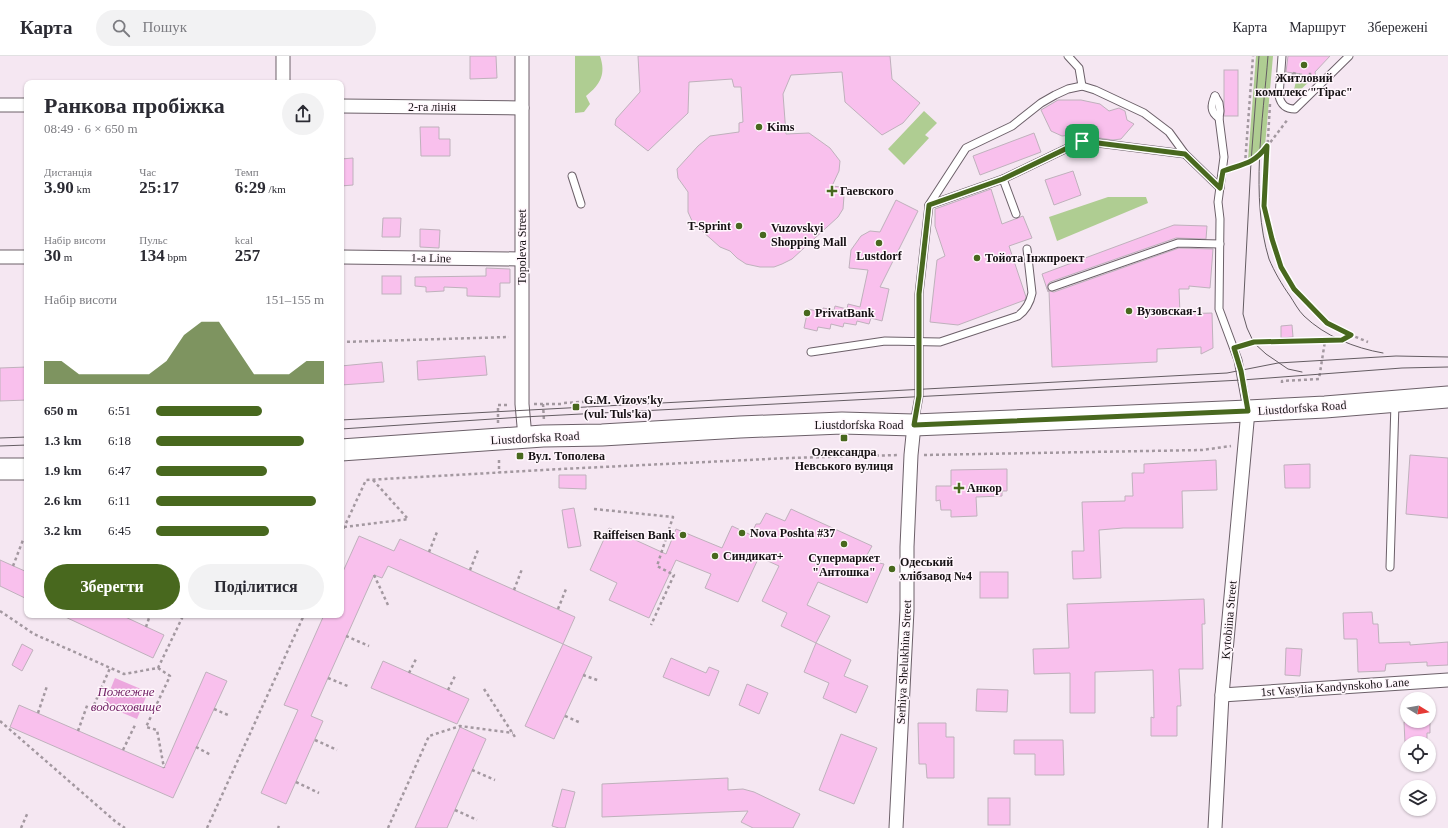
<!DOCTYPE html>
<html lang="uk">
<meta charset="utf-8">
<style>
:root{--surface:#fff;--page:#f2f2f3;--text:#2b2b33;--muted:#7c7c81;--line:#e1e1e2;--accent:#48681e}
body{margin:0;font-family:"Times New Roman",serif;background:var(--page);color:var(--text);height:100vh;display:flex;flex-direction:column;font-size:15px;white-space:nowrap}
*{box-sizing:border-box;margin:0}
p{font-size:13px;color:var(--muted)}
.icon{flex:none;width:22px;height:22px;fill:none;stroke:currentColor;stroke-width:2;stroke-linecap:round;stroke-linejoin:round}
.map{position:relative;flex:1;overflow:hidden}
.details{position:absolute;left:24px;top:24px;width:320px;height:538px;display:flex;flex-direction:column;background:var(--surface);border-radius:8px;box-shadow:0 1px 3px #0004}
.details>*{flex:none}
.needle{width:26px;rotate:101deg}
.tools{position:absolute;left:1400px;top:636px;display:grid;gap:8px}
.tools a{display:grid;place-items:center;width:36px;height:36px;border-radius:50%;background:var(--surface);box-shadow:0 1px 3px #0004;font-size:20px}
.pin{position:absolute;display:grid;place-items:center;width:34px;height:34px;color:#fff;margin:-17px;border-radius:8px;box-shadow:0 2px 6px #0006}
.round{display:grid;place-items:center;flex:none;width:42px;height:42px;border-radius:21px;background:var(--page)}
.head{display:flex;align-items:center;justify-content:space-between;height:68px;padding:0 20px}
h1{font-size:22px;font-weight:600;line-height:30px}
.metrics{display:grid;grid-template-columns:repeat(3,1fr);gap:6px;height:68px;padding:4px 20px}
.metrics div{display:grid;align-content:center}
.metrics b{font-size:17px;font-weight:600}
.metrics small{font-size:11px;font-weight:400}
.metrics p{font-size:11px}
.chart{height:112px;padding:8px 20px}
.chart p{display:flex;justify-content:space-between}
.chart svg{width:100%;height:72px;margin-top:4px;fill:var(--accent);opacity:.7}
.primary-button{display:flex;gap:8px;margin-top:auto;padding:8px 20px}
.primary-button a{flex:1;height:46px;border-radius:24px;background:var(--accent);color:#fff;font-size:16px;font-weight:600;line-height:46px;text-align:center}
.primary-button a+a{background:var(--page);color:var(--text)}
ul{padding:0 20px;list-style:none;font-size:13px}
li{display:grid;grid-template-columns:64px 48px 1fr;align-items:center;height:30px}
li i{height:10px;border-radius:5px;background:var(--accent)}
header{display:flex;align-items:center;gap:24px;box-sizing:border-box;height:56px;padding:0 20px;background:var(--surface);border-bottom:1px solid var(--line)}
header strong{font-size:19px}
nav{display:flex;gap:22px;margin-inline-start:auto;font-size:14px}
.search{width:280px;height:36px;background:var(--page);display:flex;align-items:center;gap:10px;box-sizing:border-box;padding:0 14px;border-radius:22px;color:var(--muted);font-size:15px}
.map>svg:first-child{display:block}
</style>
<header>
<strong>Карта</strong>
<div class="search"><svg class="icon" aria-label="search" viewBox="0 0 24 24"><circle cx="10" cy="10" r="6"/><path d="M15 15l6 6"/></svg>Пошук</div>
<nav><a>Карта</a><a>Маршрут</a><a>Збережені</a></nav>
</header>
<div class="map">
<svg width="1448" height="772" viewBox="0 0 1448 772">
<rect width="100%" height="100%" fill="#f5e7f2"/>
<g fill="#afcd92">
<path d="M575,0H600C606,18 601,28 586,40L590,48L584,56L575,57Z"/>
<polygon points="1256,0 1273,0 1265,90 1261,96 1248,104"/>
<polygon points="1297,20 1305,22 1314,21 1297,37 1294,34"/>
<polygon points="924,55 937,67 925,79 929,82 904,109 888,93"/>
<polygon points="1108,141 1146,141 1148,147 1057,185 1049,161"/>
</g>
<polygon fill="#eca7de" points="115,622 148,636 137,663 104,649"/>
<g fill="#f9c0ed" stroke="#bfb1bc">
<polygon points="470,0 496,0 497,22 470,23"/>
<polygon points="638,0 890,0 892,23 920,47 903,67 882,79 845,46 842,16 791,19 783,38 786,78 809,77 830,92 840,105 839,115 832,130 841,131 844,140 843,153 838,161 792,203 782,208 774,211 760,211 746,208 737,202 730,195 720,191 693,167 688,156 688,136 678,122 677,113 698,90 710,80 739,76 739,67 743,66 741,31 734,31 732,23 689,26 688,57 648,95 615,69 616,63 640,36"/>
<polygon points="1288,0 1330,0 1315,16 1316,21 1310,22 1301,21 1302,18 1286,16"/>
<rect x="1224" y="14" width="14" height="46"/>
<polygon points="1058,44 1081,44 1100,48 1109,55 1119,52 1125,55 1127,64 1134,68 1121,83 1113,84 1085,80 1080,78 1062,80 1051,75 1041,54"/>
<polygon points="420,71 439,71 439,83 450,83 450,100 421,100"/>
<polygon points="1034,77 1041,96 980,119 973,100"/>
<polygon points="353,102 353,129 341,130 341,103"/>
<polygon points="1073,115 1081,139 1054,149 1045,124"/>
<polygon points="991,133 1002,168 1023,160 1032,182 1009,190 1026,241 1025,244 958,269 930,266 937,204 945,200 935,170 935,153"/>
<polygon points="896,144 918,155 880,231 889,233 882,265 871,262 869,268 857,265 856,269 844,267 843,271 831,268 830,273 818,271 817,275 804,272 808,253 822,256 823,252 834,254 835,250 847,253 848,248 860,251 868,214 849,212 851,194 861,180 870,175 880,176"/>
<polygon points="383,162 401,162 400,181 382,181"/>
<polygon points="1174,169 1207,170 1206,183 1176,182 1050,226 1048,228 1047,232 1049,235 1054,236 1179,192 1213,193 1210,232 1189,230 1189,233 1179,233 1180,258 1212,257 1213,292 1201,298 1201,291 1157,293 1157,306 1052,311 1049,235 1048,236 1042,218"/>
<polygon points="420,173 440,174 439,192 420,191"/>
<polygon points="486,212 510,213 510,227 500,227 500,241 467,240 467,232 444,231 444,235 426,236 426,231 415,230 415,221 486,220"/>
<rect x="382" y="220" width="19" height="18"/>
<polygon points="1292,269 1293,281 1281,282 1281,270"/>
<polygon points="485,300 487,319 418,324 417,305"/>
<polygon points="382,306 384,326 341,329 341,310"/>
<polygon points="27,311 27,344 0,345 0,312"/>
<polygon points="1410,399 1448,402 1448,462 1406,458"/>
<polygon points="1216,404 1217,434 1182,435 1183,472 1123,472 1099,474 1101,522 1073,523 1072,495 1084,495 1082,446 1125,445 1125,440 1133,440 1132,417 1144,417 1144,408"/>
<polygon points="1310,408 1310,432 1285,432 1284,409"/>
<polygon points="1007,413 1007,435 1002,435 1002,440 976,441 977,460 951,461 951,454 941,454 940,444 936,445 936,430 951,430 951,414"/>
<polygon points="559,419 586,419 586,433 559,432"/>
<polygon points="574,452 581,490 568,492 562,454"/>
<polygon points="791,453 872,490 867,499 880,504 879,507 884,508 867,547 818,526 807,549 830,560 816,587 781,570 787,557 762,545 779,510 759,501 738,546 705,532 711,518 676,504 649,562 609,544 617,527 590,514 609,472 666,498 676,473 722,492 732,470 751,479 756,468 760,468 766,457 785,465"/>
<polygon points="359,480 394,495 400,483 575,561 563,588 388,510 382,522 374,519 311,660 323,665 286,748 261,737 298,654 284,649 324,559 341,559 341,520"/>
<polygon points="0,504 27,516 27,543 0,530"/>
<rect x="980" y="516" width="28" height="26"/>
<polygon points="1204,543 1205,568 1202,568 1203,613 1179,613 1181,650 1177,650 1177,680 1151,680 1151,661 1154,662 1153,614 1095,616 1095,657 1070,657 1070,617 1034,618 1033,593 1069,592 1067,548"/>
<polygon points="1372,556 1373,568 1378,568 1379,587 1410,586 1410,589 1448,586 1448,609 1427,610 1427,606 1386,608 1385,615 1358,616 1357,583 1344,583 1343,557"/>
<polygon points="61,559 121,559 164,579 153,602"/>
<polygon points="816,587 851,604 844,620 868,630 856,657 823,642 829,627 804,616"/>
<polygon points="22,588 33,594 22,615 12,609"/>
<polygon points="563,588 592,601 554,683 525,670"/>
<polygon points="1286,592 1302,593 1300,620 1285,619"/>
<polygon points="671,602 706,617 709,611 719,615 709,640 663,621"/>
<polygon points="383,605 469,643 457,668 371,632"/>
<polygon points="206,616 227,625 173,742 10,671 19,649 164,712"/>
<polygon points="747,628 768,637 759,658 739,649"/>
<polygon points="977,633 1008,634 1007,656 976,655"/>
<polygon points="1430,665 1430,677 1427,677 1427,687 1405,687 1404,666"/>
<polygon points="918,667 946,667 946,681 954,681 954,722 927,722 926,708 919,708"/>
<polygon points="460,671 486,683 447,772 415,772"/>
<polygon points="841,678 877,692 854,748 819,734"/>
<polygon points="1014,684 1063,684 1064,719 1035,719 1035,698 1014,698"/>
<polygon points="728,722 728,734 743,733 754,736 800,758 793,772 753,772 741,766 748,755 602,761 602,728"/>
<polygon points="562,733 575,736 565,772 559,772 552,770"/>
<rect x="988" y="742" width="22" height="27"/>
</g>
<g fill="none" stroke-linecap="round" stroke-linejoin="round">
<g stroke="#6c6069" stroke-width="9">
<g id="lane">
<polyline points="1068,0 1079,12 1082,30"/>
<path d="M1282,0L1279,40C1281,49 1286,53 1295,53L1349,0"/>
<polyline points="1215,40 1219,47 1220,55 1219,62 1224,101 1218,146 1220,163 1219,253 1238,304 1247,353"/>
<path d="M1215,40C1211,49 1210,56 1219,62"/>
<polyline points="572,120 581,148"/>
<polyline points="1003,123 1016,158"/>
<polyline points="929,149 1003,123 1082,85 1185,98"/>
<polyline points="1052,231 1178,187 1220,188"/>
<path d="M811,296L885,285L940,286L1018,260C1026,254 1030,247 1032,237L1027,193"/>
<polyline points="914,368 919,340 919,238 929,149 966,92 1012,70 1041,47 1055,39 1068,33 1082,30 1095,34 1144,57 1169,76 1185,98 1220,132"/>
<polyline points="1390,511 1395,347"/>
</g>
</g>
<g stroke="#6c6069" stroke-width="15">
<g id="street">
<polyline points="283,0 283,27"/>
<polyline points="522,0 522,348 525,381"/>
<polyline points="0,49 27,49"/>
<polyline points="341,50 522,52"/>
<polyline points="0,201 27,201"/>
<polyline points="341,201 521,203"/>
<polyline points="1222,639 1448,624"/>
<polyline points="896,772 907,554 907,491 911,399 914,369"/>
<polyline points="1215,772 1222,639 1248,355"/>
</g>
</g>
<g stroke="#6c6069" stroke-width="23">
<g id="primary">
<polyline points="341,394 543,380 602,379 740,371 842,367 914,369 1248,355 1325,351 1448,341"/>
<polyline points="0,413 27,413"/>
</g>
</g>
<g stroke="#a398a0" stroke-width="2.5" stroke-dasharray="3 3" stroke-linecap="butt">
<polyline points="1293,17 1306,21 1310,20 1310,14"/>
<polyline points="1292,25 1293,17"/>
<polyline points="1270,48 1264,150 1272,183 1281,211 1294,233 1327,267 1351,279 1368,286"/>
<polyline points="1245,108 1253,0"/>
<polyline points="1232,112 1251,106 1260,100 1288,63"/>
<polyline points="341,286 509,281"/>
<polyline points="1243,289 1254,287 1342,284 1350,280"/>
<polyline points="1282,327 1282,325 1319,323 1325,285"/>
<polyline points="564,347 598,345"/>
<polyline points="534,348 564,348"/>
<polyline points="543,348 544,365"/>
<polyline points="498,367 498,349 510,349"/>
<polyline points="924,399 1202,394 1231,390"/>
<polyline points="499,404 499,417"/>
<polyline points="373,424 408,463"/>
<polyline points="594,453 673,461 657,510 674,519 651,569"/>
<polyline points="344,471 409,463"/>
<polyline points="341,478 366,424 561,413 789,402 899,399"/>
<polyline points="429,496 437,476"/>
<polyline points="13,510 23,484"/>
<polyline points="470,514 478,494"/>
<polyline points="374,519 388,549"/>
<polyline points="514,534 522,513"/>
<polyline points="558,553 566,533"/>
<polyline points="0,555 34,578 124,618 158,612 182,562 181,559"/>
<polyline points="146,571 150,559"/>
<polyline points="346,580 369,590"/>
<polyline points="158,612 170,620 146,671 157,674 164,712"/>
<polyline points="409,617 416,603"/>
<polyline points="583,619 600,625"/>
<polyline points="328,622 350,631"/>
<polyline points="484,633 515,681"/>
<polyline points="448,634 455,620"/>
<polyline points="94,649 110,612"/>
<polyline points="214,653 228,659"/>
<polyline points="38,657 47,630"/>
<polyline points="565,660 581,667"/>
<polyline points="0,665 116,766 125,772"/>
<polyline points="78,675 88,647"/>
<polyline points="315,684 337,694"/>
<polyline points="196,691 211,699"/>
<polyline points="123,694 136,667"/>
<polyline points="472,714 495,724"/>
<polyline points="296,726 319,737"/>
<polyline points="455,754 477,764"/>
<polyline points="21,772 28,756"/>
<polyline points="207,772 304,559"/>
<polyline points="278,772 279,770"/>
<polyline points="388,772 429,680 460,670 513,677"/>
</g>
<use href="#lane" stroke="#fff" stroke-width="7"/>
<use href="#street" stroke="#fff" stroke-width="13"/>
<use href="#primary" stroke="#fff" stroke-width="21"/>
<g stroke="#645c62" stroke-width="1">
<polyline points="1259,0 1251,106 1243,258 1247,272 1254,287 1266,298 1288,313 1302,316"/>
<path d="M1268,0C1263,64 1250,141 1269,203C1274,215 1282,229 1290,240C1294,246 1298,254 1304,260C1325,280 1354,292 1383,297"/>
<polyline points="341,364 1227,317 1278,307 1396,300 1448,301"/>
<polyline points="341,373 523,361 1242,324 1402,312 1448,311"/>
<polyline points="0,382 27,381"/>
<polyline points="0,390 27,389"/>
</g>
</g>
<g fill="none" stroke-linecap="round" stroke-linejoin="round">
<g stroke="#fff" stroke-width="8">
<path id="route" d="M1082,85L1185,98L1220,132L1223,115C1243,108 1254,108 1267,90L1264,150L1272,183L1281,211L1294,233L1327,267L1351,279L1342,284L1254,286L1234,292L1241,315L1248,355L914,369L919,340V238L929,149L1003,123Z"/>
</g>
<use href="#route" stroke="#48681e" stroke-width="5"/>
</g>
<g fill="#48681e" stroke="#fff6fc" stroke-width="1.5">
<circle cx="1304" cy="9" r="4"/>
<circle cx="759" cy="71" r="4"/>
<path d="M830 129h4v4h4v4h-4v4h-4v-4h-4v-4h4z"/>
<circle cx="739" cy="170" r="4"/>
<circle cx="763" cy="179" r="4"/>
<circle cx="879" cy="187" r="4"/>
<circle cx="977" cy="202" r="4"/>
<circle cx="1129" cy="255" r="4"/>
<circle cx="807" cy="257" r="4"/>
<rect x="572" y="347" width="8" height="8" rx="2"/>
<rect x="840" y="378" width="8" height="8" rx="2"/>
<rect x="516" y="396" width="8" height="8" rx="2"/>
<path d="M957 426h4v4h4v4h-4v4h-4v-4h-4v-4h4z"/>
<circle cx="742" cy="477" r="4"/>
<circle cx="683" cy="479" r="4"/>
<circle cx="844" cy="488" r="4"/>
<circle cx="715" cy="500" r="4"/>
<circle cx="892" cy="513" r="4"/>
</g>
<g text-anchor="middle" stroke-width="3" stroke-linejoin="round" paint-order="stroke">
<g font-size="12" font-weight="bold" fill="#151013" stroke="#fff6fc" text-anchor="start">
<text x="1304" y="26" text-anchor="middle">Житловий<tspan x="1304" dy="14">комплекс "Тірас"</tspan></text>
<text x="767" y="75">Kims</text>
<text x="840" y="139">Гаевского</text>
<text x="731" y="174" text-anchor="end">T-Sprint</text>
<text x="771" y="176">Vuzovskyi<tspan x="771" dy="14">Shopping Mall</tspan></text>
<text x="879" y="204" text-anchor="middle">Lustdorf</text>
<text x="985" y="206">Тойота Інжпроект</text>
<text x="1137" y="259">Вузовская-1</text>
<text x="815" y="261">PrivatBank</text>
<text x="584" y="348">G.M. Vizovs'ky<tspan x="584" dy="14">(vul. Tuls'ka)</tspan></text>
<text x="844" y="400" text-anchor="middle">Олександра<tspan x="844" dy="14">Невського вулиця</tspan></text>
<text x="528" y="404">Вул. Тополева</text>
<text x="967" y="436">Анкор</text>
<text x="750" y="481">Nova Poshta #37</text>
<text x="675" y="483" text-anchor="end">Raiffeisen Bank</text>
<text x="723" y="504">Синдикат+</text>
<text x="844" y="506" text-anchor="middle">Супермаркет<tspan x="844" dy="14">"Антошка"</tspan></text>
<text x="900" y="510">Одеський<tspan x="900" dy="14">хлібзавод №4</tspan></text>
</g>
<g font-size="12" fill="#151013" stroke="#fff6fc">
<text x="432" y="55">2-га лінія</text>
<text transform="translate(522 191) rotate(-90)" y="4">Topoleva Street</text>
<text transform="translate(431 202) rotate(1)" y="4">1-a Line</text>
<text transform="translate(1302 352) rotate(-4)" y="4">Liustdorfska Road</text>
<text x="859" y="373">Liustdorfska Road</text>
<text transform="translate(535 382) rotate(-3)" y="4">Liustdorfska Road</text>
<text transform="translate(1229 564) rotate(-85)" y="4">Kytobiina Street</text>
<text transform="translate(904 606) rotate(-87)" y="4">Serhiya Shelukhina Street</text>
<text transform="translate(1335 631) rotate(-4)" y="4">1st Vasylia Kandynskoho Lane</text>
</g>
<g font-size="13" font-style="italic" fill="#722366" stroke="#fff6fc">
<text x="126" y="640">Пожежне<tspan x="126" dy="15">водосховище</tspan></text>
</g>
</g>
</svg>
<div class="tools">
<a><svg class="needle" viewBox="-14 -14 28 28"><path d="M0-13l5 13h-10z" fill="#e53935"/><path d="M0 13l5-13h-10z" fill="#7c7c81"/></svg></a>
<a><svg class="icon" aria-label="locate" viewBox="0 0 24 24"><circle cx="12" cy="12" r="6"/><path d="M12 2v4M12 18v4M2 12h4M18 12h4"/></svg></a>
<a><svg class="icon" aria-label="layers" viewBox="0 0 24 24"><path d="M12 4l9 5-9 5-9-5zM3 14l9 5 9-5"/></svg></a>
</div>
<div class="pin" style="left:1082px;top:85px;background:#1e9e55"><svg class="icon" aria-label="arrive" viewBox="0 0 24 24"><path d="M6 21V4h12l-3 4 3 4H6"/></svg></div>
<section class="details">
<div class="head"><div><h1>Ранкова пробіжка</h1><p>08:49 · 6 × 650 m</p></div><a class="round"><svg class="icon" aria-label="share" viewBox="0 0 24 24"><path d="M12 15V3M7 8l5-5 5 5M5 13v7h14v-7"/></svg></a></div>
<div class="metrics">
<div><p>Дистанція</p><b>3.90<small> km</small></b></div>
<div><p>Час</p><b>25:17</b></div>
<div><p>Темп</p><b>6:29<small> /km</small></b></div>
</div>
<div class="metrics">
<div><p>Набір висоти</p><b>30<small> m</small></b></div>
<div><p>Пульс</p><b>134<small> bpm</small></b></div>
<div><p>kcal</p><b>257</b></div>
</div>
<div class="chart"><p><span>Набір висоти</span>151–155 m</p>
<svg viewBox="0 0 160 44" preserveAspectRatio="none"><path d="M0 44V30L10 30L20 38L30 38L40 38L50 38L60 38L70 30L80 14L90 6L100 6L110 22L120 38L130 38L140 38L150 30L160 30V44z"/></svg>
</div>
<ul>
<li><b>650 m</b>6:51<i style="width:63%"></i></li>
<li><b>1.3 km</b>6:18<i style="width:88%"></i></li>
<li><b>1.9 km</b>6:47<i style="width:66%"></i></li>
<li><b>2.6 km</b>6:11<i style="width:95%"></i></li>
<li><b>3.2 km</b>6:45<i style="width:67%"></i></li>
</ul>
<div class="primary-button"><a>Зберегти</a><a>Поділитися</a></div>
</section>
</div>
